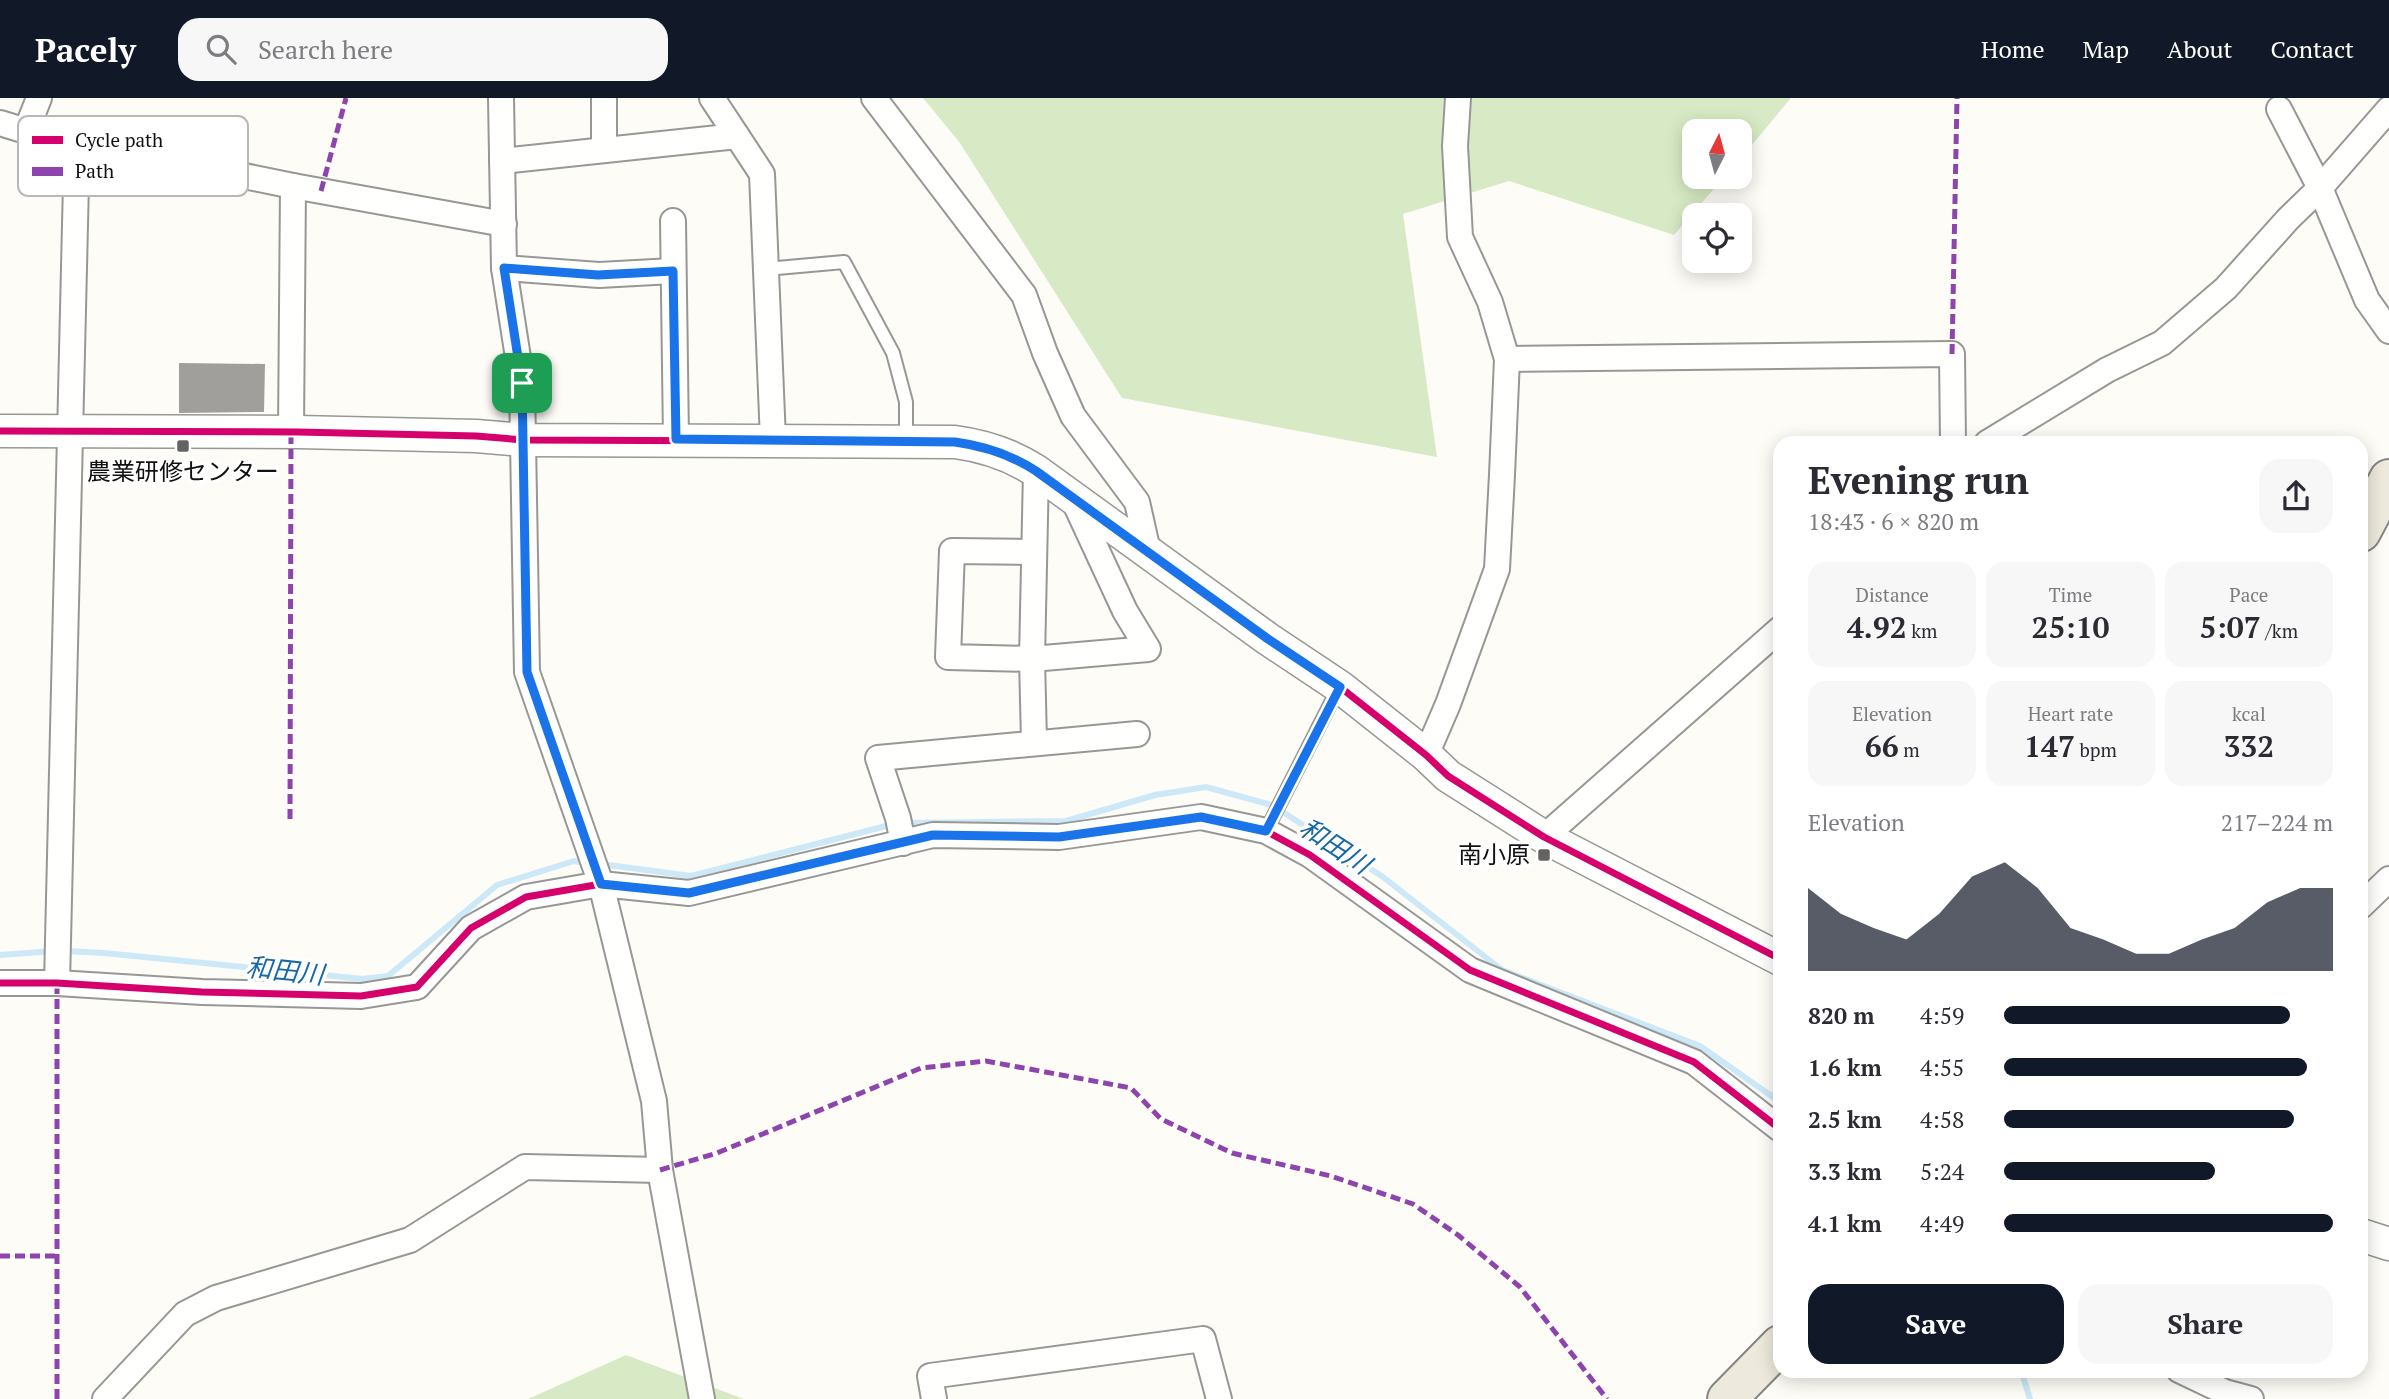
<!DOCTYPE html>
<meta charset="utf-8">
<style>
:root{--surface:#fff;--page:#f7f7f7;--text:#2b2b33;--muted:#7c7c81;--accent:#111827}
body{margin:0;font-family:"PT Serif","Noto Sans JP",serif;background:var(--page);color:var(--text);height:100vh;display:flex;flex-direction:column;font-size:26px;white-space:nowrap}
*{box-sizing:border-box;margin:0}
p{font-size:23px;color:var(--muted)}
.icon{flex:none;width:38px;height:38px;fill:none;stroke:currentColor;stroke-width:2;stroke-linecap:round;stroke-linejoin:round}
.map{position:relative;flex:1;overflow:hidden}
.side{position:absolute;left:1773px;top:338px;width:595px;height:942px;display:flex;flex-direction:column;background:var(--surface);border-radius:21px;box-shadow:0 4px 18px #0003}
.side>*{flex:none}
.needle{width:46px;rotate:6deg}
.buttons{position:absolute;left:1682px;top:21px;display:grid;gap:14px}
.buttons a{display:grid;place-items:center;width:70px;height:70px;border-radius:14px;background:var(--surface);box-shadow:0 4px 18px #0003;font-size:35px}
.pin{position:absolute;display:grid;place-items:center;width:60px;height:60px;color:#fff;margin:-30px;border-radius:14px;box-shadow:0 4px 10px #0006}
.round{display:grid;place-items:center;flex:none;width:74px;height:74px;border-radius:21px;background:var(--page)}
.head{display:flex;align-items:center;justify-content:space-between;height:119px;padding:0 35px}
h1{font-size:38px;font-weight:700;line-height:52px}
.metrics{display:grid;grid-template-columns:repeat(3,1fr);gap:10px;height:119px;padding:7px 35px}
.metrics div{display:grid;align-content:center;border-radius:18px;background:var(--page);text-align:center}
.metrics b{font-size:30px;font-weight:700}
.metrics small{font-size:19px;font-weight:400}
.metrics p{font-size:19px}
.chart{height:196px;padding:14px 35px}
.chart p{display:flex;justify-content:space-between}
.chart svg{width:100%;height:126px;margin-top:7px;fill:var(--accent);opacity:.7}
.button{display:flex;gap:14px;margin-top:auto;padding:14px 35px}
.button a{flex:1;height:80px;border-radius:21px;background:var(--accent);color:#fff;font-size:28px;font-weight:700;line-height:80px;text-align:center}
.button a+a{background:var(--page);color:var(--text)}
ul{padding:0 35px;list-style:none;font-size:23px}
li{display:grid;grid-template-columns:112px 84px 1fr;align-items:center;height:52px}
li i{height:18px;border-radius:9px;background:var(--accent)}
header{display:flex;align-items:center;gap:42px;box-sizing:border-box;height:98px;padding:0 35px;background:var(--accent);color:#fff}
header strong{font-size:33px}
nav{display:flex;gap:38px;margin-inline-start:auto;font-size:24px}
.search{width:490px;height:63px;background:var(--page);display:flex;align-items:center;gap:18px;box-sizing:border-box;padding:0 24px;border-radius:21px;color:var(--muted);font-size:26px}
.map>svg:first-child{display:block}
</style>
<header>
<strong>Pacely</strong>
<div class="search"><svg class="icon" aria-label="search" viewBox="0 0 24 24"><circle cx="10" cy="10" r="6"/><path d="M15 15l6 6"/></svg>Search here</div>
<nav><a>Home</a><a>Map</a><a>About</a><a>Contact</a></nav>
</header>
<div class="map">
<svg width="2389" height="1301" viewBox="0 0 2389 1301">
<rect width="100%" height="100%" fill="#fdfcf7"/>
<g fill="#d8eac5">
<polygon points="923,0 1791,0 1740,61 1740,33 1694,33 1694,79 1724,79 1674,137 1509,83 1403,116 1437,359 1122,300 960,45"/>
<polygon points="626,1257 744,1301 528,1301"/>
</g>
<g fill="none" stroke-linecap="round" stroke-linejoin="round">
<g stroke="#cde8f7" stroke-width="6">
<polyline points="905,725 1066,723 1155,697 1206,689 1272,707 1383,779 1502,872 1700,948 1780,1004"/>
<polyline points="601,766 691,778 894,726"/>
<polyline points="65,853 104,855 363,881 388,878 497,787 574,763 586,765"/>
<polyline points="0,857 54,853"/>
<polyline points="2021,1272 2030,1301"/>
</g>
</g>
<polygon fill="#a19f9c" points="179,265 265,266 264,314 179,315"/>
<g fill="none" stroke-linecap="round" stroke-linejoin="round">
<g stroke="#979795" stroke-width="16">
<g id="service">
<polyline points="766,171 844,164 893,255 906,304 906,343"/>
<polyline points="1266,733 1339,589"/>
</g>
</g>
<g stroke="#979795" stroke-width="28">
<g id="minor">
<polyline points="501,0 504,170 522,285 527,574 601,786 654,1003 660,1072 702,1301"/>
<polyline points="604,0 604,52"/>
<polyline points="712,0 737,38"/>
<polyline points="874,0 1024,197 1045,255 1073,318 1137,404 1148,453"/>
<polyline points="2279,11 2320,90 2367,202 2389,233"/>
<polyline points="0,25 26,33 293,88 504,126"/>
<polyline points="26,33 39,0"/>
<polyline points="502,63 737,38 762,76 773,342"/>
<polyline points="673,123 676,341"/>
<polyline points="504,170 599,177 673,173"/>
<polyline points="1507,261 1952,256 1953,345"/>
<polyline points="291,334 293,88"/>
<polyline points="1987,345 2107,272 2162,245 2226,190 2288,121 2320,90 2389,11"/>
<polyline points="1034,454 952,453 948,559 1032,561 1148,551 1125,513 1073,401"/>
<polyline points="1034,644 1032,561 1036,373"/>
<polyline points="1426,657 1448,606 1497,471 1502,377 1507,261 1490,204 1460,139 1455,48 1458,0"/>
<polyline points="1544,739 1780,531"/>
<polyline points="903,745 898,720 878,660 1137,636"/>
<polyline points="2361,808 2389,781"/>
<polyline points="0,885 57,885 202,894 361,898 417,889 471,830 526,799 601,786 689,795 933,737 1059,739 1201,719 1266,733 1310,757 1470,872 1694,964 1780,1031"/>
<polyline points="57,885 77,43"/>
<polyline points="2179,1272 2225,1294 2251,1301"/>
<polyline points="105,1301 185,1216 216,1200 410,1142 525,1069 660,1072"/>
<polyline points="934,1301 930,1278 1203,1241 1219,1301"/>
</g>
</g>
<g stroke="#979795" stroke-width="35">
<g id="tertiary">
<path d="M0,333L298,334L476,338L524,342L955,344C985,348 1010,356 1036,373L1268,541L1340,589L1426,657L1448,678L1544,739L1780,861"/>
<polyline points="2361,1137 2389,1146"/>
</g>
</g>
<g stroke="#858482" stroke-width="42">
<g id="primary">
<polyline points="2361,434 2389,381"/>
<polyline points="1727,1301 1780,1247"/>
</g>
</g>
<use href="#service" stroke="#fffffe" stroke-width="12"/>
<use href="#minor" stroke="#fffffe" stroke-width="24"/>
<use href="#tertiary" stroke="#fffffe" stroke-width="32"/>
<use href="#primary" stroke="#ede9dc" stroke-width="38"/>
<g stroke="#8e44ad" stroke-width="5" stroke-dasharray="10 5" stroke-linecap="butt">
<polyline points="321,93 346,0"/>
<polyline points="1952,256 1957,0"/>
<polyline points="290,721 291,334"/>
<polyline points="660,1072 717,1055 921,970 986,963 1131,990 1161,1021 1232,1055 1331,1078 1413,1106 1458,1137 1520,1189 1607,1301"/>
<polyline points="0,1158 57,1158"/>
<polyline points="57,1301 57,885"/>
</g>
<g stroke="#fff" stroke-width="11">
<g id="cycleway">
<path d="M0,333L298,334L476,338L524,342L955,344C985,348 1010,356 1036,373L1268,541L1340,589L1426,657L1448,678L1544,739L1780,861"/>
<polyline points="0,885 57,885 202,894 361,898 417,889 471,830 526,799 601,786 689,795 933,737 1059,739 1201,719 1266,733 1310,757 1470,872 1694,964 1780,1031"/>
</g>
</g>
<use href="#cycleway" stroke="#d6006c" stroke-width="7"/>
</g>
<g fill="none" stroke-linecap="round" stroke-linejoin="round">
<g stroke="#fff" stroke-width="14">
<path id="route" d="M504,170L598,177L673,173L676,341L955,344C985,348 1010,356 1036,373L1268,541L1340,589L1266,733L1201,719L1059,739L933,737L689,795L601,786L527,574L522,285Z"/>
</g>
<use href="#route" stroke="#1a73e8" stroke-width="9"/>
</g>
<g fill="#646362" stroke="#fff" stroke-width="2.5">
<rect x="176" y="341" width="14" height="14" rx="3.5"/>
<rect x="1537" y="750" width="14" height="14" rx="3.5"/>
</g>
<g text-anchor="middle" stroke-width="7" stroke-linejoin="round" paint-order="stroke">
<g font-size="24" fill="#111" stroke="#fff">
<text x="183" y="382">農業研修センター</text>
<text x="1530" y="765" text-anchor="end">南小原</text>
</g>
<g font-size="26" font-style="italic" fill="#1768a6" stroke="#fff">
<text transform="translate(1335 748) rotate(33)" y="9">和田川</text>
<text transform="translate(285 873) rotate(6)" y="9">和田川</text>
</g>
</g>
<rect x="18" y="18" width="230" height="80" rx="10" fill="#fff" stroke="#b8b8b8" stroke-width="2"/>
<rect x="32" y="38" width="31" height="8" fill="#d6006c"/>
<rect x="32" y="69" width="31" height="9" fill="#8e44ad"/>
<g font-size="19" fill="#111">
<text x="75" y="49">Cycle path</text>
<text x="75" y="80">Path</text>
</g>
</svg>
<div class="buttons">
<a><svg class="needle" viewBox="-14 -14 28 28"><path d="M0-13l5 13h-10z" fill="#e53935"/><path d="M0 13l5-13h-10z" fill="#7c7c81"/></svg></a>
<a><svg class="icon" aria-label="locate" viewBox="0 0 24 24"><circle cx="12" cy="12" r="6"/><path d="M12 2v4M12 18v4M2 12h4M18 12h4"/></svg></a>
</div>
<div class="pin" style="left:522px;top:285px;background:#1e9e55"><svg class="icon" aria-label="arrive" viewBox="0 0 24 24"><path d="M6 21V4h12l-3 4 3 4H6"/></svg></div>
<section class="side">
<div class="head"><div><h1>Evening run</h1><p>18:43 · 6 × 820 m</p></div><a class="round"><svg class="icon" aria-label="share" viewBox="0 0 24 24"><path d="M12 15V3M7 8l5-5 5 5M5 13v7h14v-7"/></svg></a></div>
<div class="metrics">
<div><p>Distance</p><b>4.92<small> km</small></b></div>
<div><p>Time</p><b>25:10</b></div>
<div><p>Pace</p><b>5:07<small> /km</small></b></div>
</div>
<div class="metrics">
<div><p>Elevation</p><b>66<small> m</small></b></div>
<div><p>Heart rate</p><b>147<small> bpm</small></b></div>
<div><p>kcal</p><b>332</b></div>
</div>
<div class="chart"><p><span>Elevation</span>217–224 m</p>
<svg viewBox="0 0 160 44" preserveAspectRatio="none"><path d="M0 44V15L10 24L20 29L30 33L40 24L50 11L60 6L70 15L80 29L90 33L100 38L110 38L120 33L130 29L140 20L150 15L160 15V44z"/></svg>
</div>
<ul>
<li><b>820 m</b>4:59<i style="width:87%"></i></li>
<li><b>1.6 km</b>4:55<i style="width:92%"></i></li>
<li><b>2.5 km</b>4:58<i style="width:88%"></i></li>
<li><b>3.3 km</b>5:24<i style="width:64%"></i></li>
<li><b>4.1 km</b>4:49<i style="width:100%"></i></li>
</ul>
<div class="button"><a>Save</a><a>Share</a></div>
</section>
</div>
